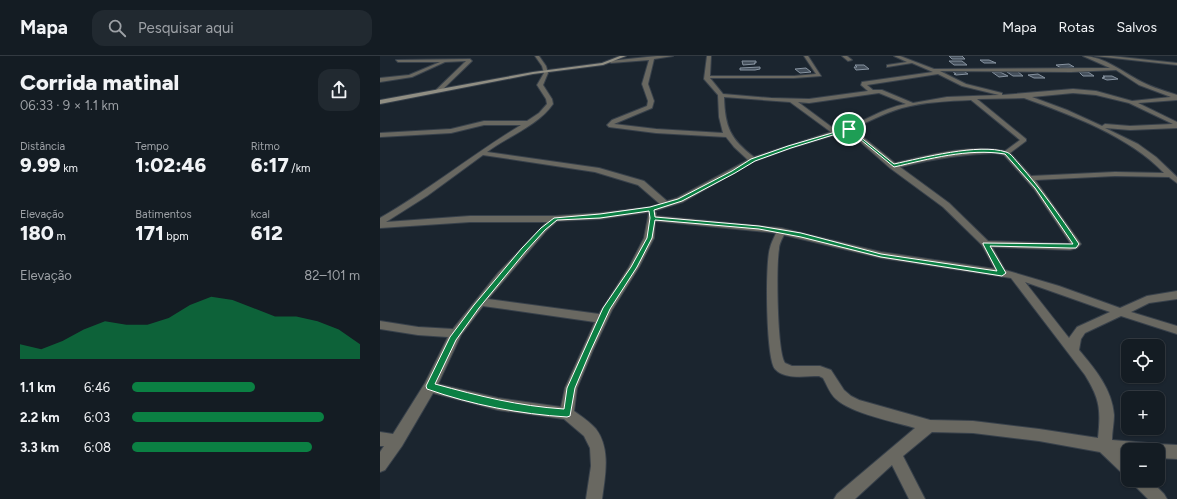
<!DOCTYPE html>
<html lang="pt">
<meta charset="utf-8">
<style>
:root{--surface:#141c23;--page:#212930;--text:#f1f3f6;--muted:#9da1a6;--line:#333a41;--accent:#0b8043}
body{margin:0;font-family:Figtree,sans-serif;background:var(--page);color:var(--text);height:100vh;display:flex;flex-direction:column;font-size:15px;white-space:nowrap}
*{box-sizing:border-box;margin:0}
p{font-size:13px;color:var(--muted)}
.icon{flex:none;width:22px;height:22px;fill:none;stroke:currentColor;stroke-width:2;stroke-linecap:round;stroke-linejoin:round}
.map{position:relative;flex:1;overflow:hidden}
.panel{display:flex;flex-direction:column;background:var(--surface);width:380px}
.panel>*{flex:none}
.tools{position:absolute;left:741px;top:283px;display:grid;gap:8px}
.tools a{display:grid;place-items:center;width:44px;height:44px;border-radius:8px;background:var(--surface);box-shadow:0 1px 3px #0004,0 0 0 1px var(--line);font-size:20px}
.pin{position:absolute;display:grid;place-items:center;width:34px;height:34px;color:#fff;margin:-17px;border:2px solid #fff;border-radius:50%;box-shadow:0 1px 4px #0007}
.round{display:grid;place-items:center;flex:none;width:42px;height:42px;border-radius:12px;background:var(--page)}
.head{display:flex;align-items:center;justify-content:space-between;height:68px;padding:0 20px}
h1{font-size:22px;font-weight:800;line-height:30px}
.metrics{display:grid;grid-template-columns:repeat(3,1fr);gap:6px;height:68px;padding:4px 20px}
.metrics div{display:grid;align-content:center}
.metrics b{font-size:20px;font-weight:800}
.metrics small{font-size:11px;font-weight:400}
.metrics p{font-size:11px}
.chart{height:112px;padding:8px 20px}
.chart p{display:flex;justify-content:space-between}
.chart svg{width:100%;height:72px;margin-top:4px;fill:var(--accent);opacity:.7}
ul{padding:0 20px;list-style:none;font-size:13px}
li{display:grid;grid-template-columns:64px 48px 1fr;align-items:center;height:30px}
li i{height:10px;border-radius:5px;background:var(--accent)}
header{display:flex;align-items:center;gap:24px;box-sizing:border-box;height:56px;padding:0 20px;background:var(--surface);border-bottom:1px solid var(--line)}
header strong{font-size:19px}
nav{display:flex;gap:22px;margin-inline-start:auto;font-size:14px}
.search{width:280px;height:36px;background:var(--page);display:flex;align-items:center;gap:10px;box-sizing:border-box;padding:0 14px;border-radius:12px;color:var(--muted);font-size:15px}
main{display:flex;flex:1;min-height:0}
.map>svg:first-child{display:block}
</style>
<header>
<strong>Mapa</strong>
<div class="search"><svg class="icon" aria-label="search" viewBox="0 0 24 24"><circle cx="10" cy="10" r="6"/><path d="M15 15l6 6"/></svg>Pesquisar aqui</div>
<nav><a>Mapa</a><a>Rotas</a><a>Salvos</a></nav>
</header>
<main>
<section class="panel">
<div class="head"><div><h1>Corrida matinal</h1><p>06:33 · 9 × 1.1 km</p></div><a class="round"><svg class="icon" aria-label="share" viewBox="0 0 24 24"><path d="M12 15V3M7 8l5-5 5 5M5 13v7h14v-7"/></svg></a></div>
<div class="metrics">
<div><p>Distância</p><b>9.99<small> km</small></b></div>
<div><p>Tempo</p><b>1:02:46</b></div>
<div><p>Ritmo</p><b>6:17<small> /km</small></b></div>
</div>
<div class="metrics">
<div><p>Elevação</p><b>180<small> m</small></b></div>
<div><p>Batimentos</p><b>171<small> bpm</small></b></div>
<div><p>kcal</p><b>612</b></div>
</div>
<div class="chart"><p><span>Elevação</span>82–101 m</p>
<svg viewBox="0 0 160 44" preserveAspectRatio="none"><path d="M0 44V35L10 38L20 33L30 26L40 21L50 23L60 23L70 19L80 11L90 6L100 8L110 13L120 18L130 18L140 21L150 26L160 35V44z"/></svg>
</div>
<ul>
<li><b>1.1 km</b>6:46<i style="width:54%"></i></li>
<li><b>2.2 km</b>6:03<i style="width:84%"></i></li>
<li><b>3.3 km</b>6:08<i style="width:79%"></i></li>
</ul>
</section>
<div class="map">
<svg width="797" height="443" viewBox="0 0 797 443">
<rect width="100%" height="100%" fill="#1b252f"/>
<g fill="#45505c" stroke="#8793a0">
<polygon points="569,0 582,0 585,3 572,3"/>
<polygon points="600,4 609,4 616,7 604,7"/>
<polygon points="362,5 376,5 376,7 374,7 375,8 363,9"/>
<polygon points="569,5 582,5 587,9 574,9"/>
<polygon points="689,8 694,11 681,12 676,9"/>
<polygon points="475,9 484,9 489,13 476,14 474,11 477,11"/>
<polygon points="380,11 380,13 375,14 360,14 360,12"/>
<polygon points="426,12 431,16 420,17 415,13"/>
<polygon points="582,14 588,18 576,19 574,18 576,18 572,15"/>
<polygon points="637,15 643,20 633,20 627,16"/>
<polygon points="612,16 620,16 628,20 619,21"/>
<polygon points="699,16 708,16 714,20 703,20"/>
<polygon points="658,18 665,22 654,22 648,19"/>
<polygon points="723,20 732,20 738,23 727,24 722,22 725,21"/>
</g>
<g fill="none" stroke-linecap="round" stroke-linejoin="round">
<g stroke="#38414b" stroke-width="2">
<g id="street">
<path d="M155,0H159L166,10L168,17L163,29L172,43L173,48C158,70 128,80 107,96L219,112L264,125L287,145L297,142L368,104L354,91L346,81L276,77L229,71L227,69L232,64L267,50L268,45L262,28L269,4L231,7L229,5L277,0H293L274,3L268,28L274,45L272,52L234,68L276,73L343,77L339,61L338,39L324,23L327,0H331L330,20H414L436,18L424,0H428L441,20L414,22H330L343,38L391,42L429,43L488,35L481,29L482,26L553,16L532,7L507,11V9L527,6L514,0H520L554,13L730,12L703,0C724,0 744,17 762,26C773,32 786,35 797,39V44L758,47L797,66V72L750,74L725,72L758,88L776,101L797,121V127L789,121L735,120L655,124L701,188L697,192L690,194L612,191L625,214L679,230L740,252L767,240L797,235V243L769,247L751,256L797,270V278L741,260L705,277L701,283L699,294C715,313 732,333 734,359C734,367 732,376 732,384L768,387L773,390L778,388L797,389V403L778,402V394H748V399H743L748,403V420L743,418L720,396L659,385L593,377L552,376L523,400L545,443H529L512,409L475,443H454L457,438L535,372C515,366 470,357 456,343C450,338 447,329 443,322L439,320C426,320 405,324 395,313C386,303 385,207 390,192C391,187 394,182 396,177L275,165L274,182L259,211L232,254L213,294L197,332L194,355C201,360 210,366 216,373C231,393 225,420 222,443H206L211,410L210,392L204,380L184,363L118,354L53,337L22,390L5,414L0,416V396L4,390H0V376L13,378L45,327L68,281L38,279L0,273V265L38,271L73,273L118,217L167,166H90L0,172V162C49,134 93,98 141,69H104L71,77L0,81V77L71,73L104,65H147L159,57L167,48L166,43L157,29L164,17L162,10ZM736,14L759,29L791,41L752,45L716,35L693,33L622,39V37L586,28L560,15L691,16ZM558,18L582,30L619,39L567,41L533,47L502,34H493L487,29ZM499,37L526,48C501,52 481,68 457,75L418,46L429,47ZM693,37L716,39L749,47L793,68L750,70L725,68L722,70L687,54L652,41ZM344,41L410,46L451,76L374,101C350,83 345,71 344,41ZM644,42C691,59 749,80 784,117L735,116L651,120L630,97L646,85V83L597,43ZM591,44L640,84L625,95C589,88 550,99 515,107L473,73C489,65 505,57 522,52C544,46 568,45 591,44ZM468,75L510,112L563,151L602,189L615,213L501,196L401,172L276,160V157L274,155L303,146L375,105L411,92ZM615,97L624,99L654,133L691,188L608,185L569,147L520,111C552,103 582,98 615,97ZM103,99L215,116L258,129L280,148L270,151L220,157L175,160H90L6,166L47,140ZM269,156L264,182L249,211L219,258L108,243L166,175L177,165L220,163ZM404,179L501,202L631,222L705,319C720,343 721,354 718,382L659,373L593,365L550,364L479,344L471,340L464,334L451,314L440,310H412L405,307C397,296 396,210 399,193C399,188 402,183 404,179ZM645,226L730,256L697,271L689,282ZM103,250L215,266L185,332L181,351L118,342L58,328L81,279Z"/>
<polygon points="462,0 467,0 472,4 468,5"/>
<polygon points="715,0 731,0 797,7 797,9"/>
<polygon points="90,3 92,5 61,35 56,34 86,5 65,6 32,21 0,26 0,22 29,19 60,6 18,6 16,4"/>
<polygon points="751,424 770,424 784,438 787,443 768,443 754,429"/>
</g>
</g>
<g stroke="#38414b" stroke-width="2">
<polygon id="secondary" points="240,0 246,0 223,9 153,18 0,48 0,44 153,16 222,7"/>
</g>
<use href="#street" fill="#696861" fill-rule="evenodd"/>
<use href="#secondary" fill="#908e83" fill-rule="evenodd"/>
</g>
<path fill="#0b8043" stroke="#fff" fill-rule="evenodd" d="M469,72L514,108C542,102 599,87 626,96C631,97 635,104 639,108C661,133 680,160 699,188L696,192H690L610,190L626,217L622,220L501,201L421,181L379,173L275,164L272,182L257,211L230,253L211,294L195,332L190,360L187,361C140,358 92,349 47,333L46,330L70,281L94,249L142,192L161,172L174,162L220,158L270,151L298,143L352,115L371,103L408,90ZM469,74L514,111C549,103 588,92 625,98L655,132L693,188L603,187V188L617,215L501,198L421,177L379,170L275,161L274,154L302,145L355,117L375,105L411,92ZM269,155L270,162L267,182L251,211L223,252L187,332L184,353C138,350 99,340 55,328L76,284L99,252L146,195L165,174L177,164L220,162Z"/>
</svg>
<div class="tools">
<a><svg class="icon" aria-label="locate" viewBox="0 0 24 24"><circle cx="12" cy="12" r="6"/><path d="M12 2v4M12 18v4M2 12h4M18 12h4"/></svg></a>
<a>+</a>
<a>−</a>
</div>
<div class="pin" style="left:469px;top:73px;background:#1e9e55"><svg class="icon" aria-label="arrive" viewBox="0 0 24 24"><path d="M6 21V4h12l-3 4 3 4H6"/></svg></div>
</div>
</main>
